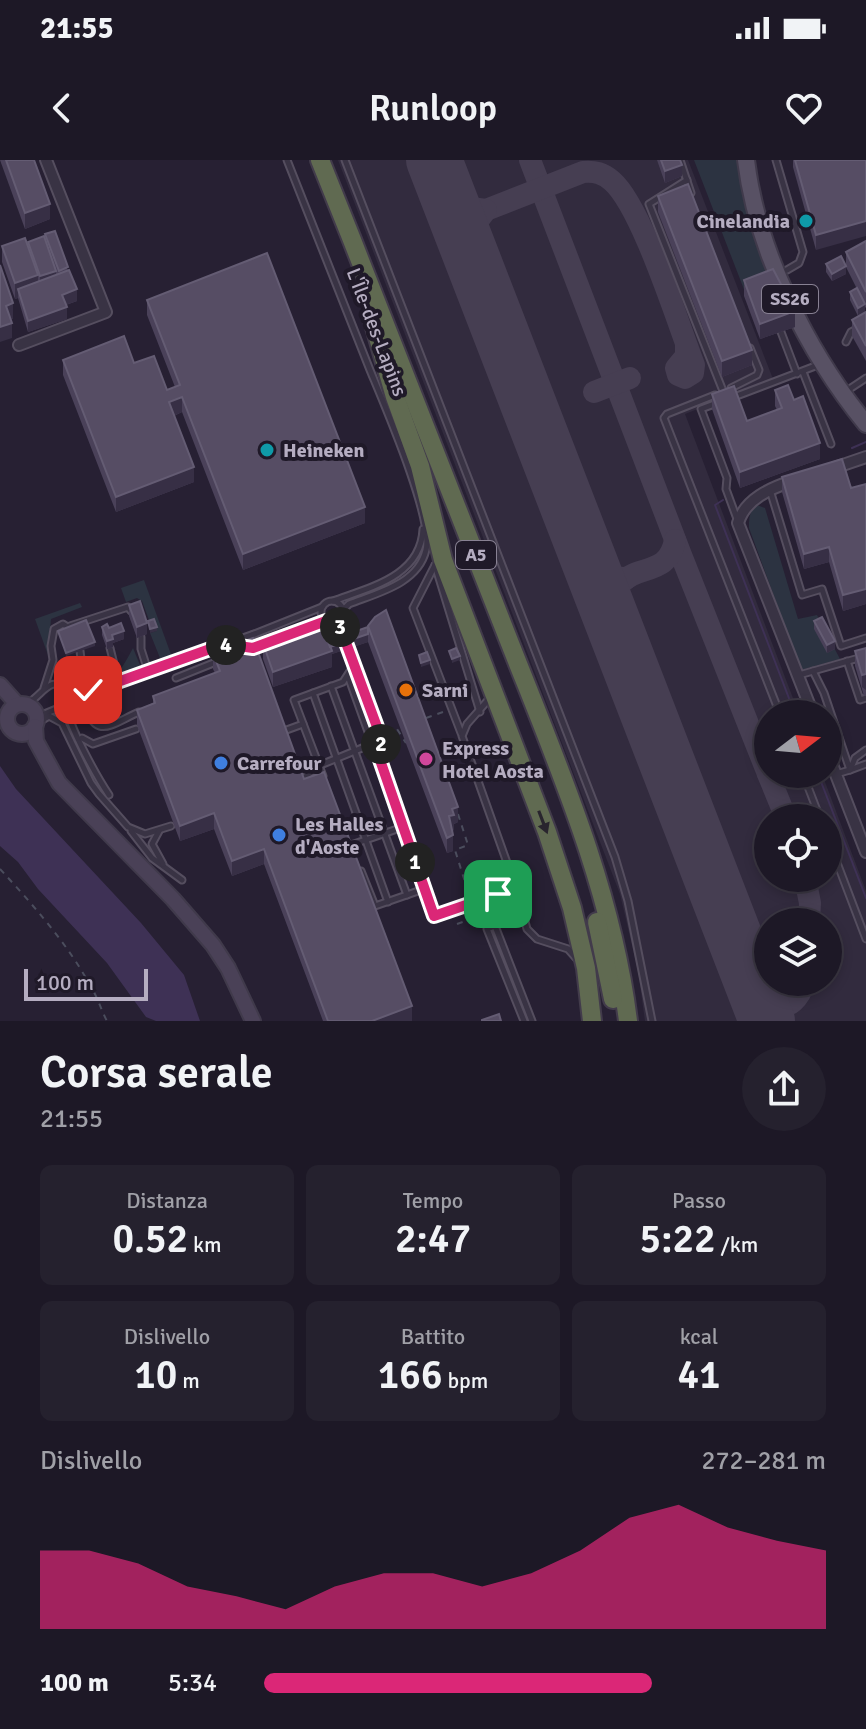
<!DOCTYPE html>
<html lang="it">
<meta charset="utf-8">
<style>
:root{--surface:#1d1826;--page:#25212e;--text:#f1f3f6;--muted:#a0a0a7;--line:#3b3743;--accent:#db2777}
body{margin:0;font-family:Signika,sans-serif;background:var(--page);color:var(--text);height:100vh;display:flex;flex-direction:column;font-size:30px;white-space:nowrap}
*{box-sizing:border-box;margin:0}
p{font-size:26px;color:var(--muted)}
.icon{flex:none;width:44px;height:44px;fill:none;stroke:currentColor;stroke-width:2;stroke-linecap:round;stroke-linejoin:round}
.map{position:relative;height:861px;overflow:hidden}
.side{display:flex;flex-direction:column;background:var(--surface);flex:1}
.side>*{flex:none}
.needle{width:52px;rotate:74deg}
.buttons{position:absolute;left:754px;top:540px;display:grid;gap:16px}
.buttons a{display:grid;place-items:center;width:88px;height:88px;border-radius:50%;background:var(--surface);box-shadow:0 4px 12px #0003,0 0 0 2px var(--line);font-size:40px}
.scale{position:absolute;left:24px;bottom:20px;width:124px;box-sizing:border-box;padding-left:8px;border:4px solid #b5adc1;border-top:0;font-size:22px;line-height:28px;white-space:nowrap;color:#b5adc1;-webkit-text-stroke:6px #1f1928;paint-order:stroke}
.pin{position:absolute;display:grid;place-items:center;width:68px;height:68px;color:#fff;margin:-34px;border-radius:16px;box-shadow:0 4px 12px #0006}
.km{position:absolute;width:40px;height:40px;margin:-20px;border-radius:50%;background:#222;color:#fff;font-size:22px;line-height:40px;text-align:center}
.round{display:grid;place-items:center;flex:none;width:84px;height:84px;border-radius:42px;background:var(--page)}
.summary{display:flex;align-items:center;justify-content:space-between;height:136px;padding:0 40px}
h1{font-size:44px;font-weight:600;line-height:60px}
.metrics{display:grid;grid-template-columns:repeat(3,1fr);gap:12px;height:136px;padding:8px 40px}
.metrics div{display:grid;align-content:center;border-radius:12px;background:var(--page);text-align:center}
.metrics b{font-size:40px;font-weight:600}
.metrics small{font-size:22px;font-weight:400}
.metrics p{font-size:22px}
.chart{height:224px;padding:16px 40px}
.chart p{display:flex;justify-content:space-between}
.chart svg{width:100%;height:144px;margin-top:8px;fill:var(--accent);opacity:.7}
ul{padding:0 40px;list-style:none;font-size:26px}
li{display:grid;grid-template-columns:128px 96px 1fr;align-items:center;height:60px}
li i{height:20px;border-radius:10px;background:var(--accent)}
.status{display:flex;justify-content:space-between;align-items:center;height:56px;padding:0 40px;background:var(--surface);direction:ltr}
.status svg{height:22px;fill:currentColor}
header{display:flex;justify-content:space-between;align-items:center;height:104px;padding:0 40px;background:var(--surface);font-size:36px;font-weight:600}
.map>svg:first-child{display:block}
</style>
<div class="status"><b>21:55</b><svg viewBox="0 0 49 12"><path d="M0 12V9h3v3zM5 12V6h3v6zM10 12V3h3v9zM15 12V0h3v12zM26 1h20v11H26zM47 4h2v5h-2z"/></svg></div>
<header><svg class="icon" aria-label="back" viewBox="0 0 24 24"><path d="M15 5l-7 7 7 7"/></svg>Runloop<svg class="icon" aria-label="heart" viewBox="0 0 24 24"><path d="M12 20l-8-8c-3-5 5-10 8-4 3-6 11-1 8 4z"/></svg></header>
<div class="map">
<svg width="866" height="861" viewBox="0 0 866 861">
<rect width="100%" height="100%" fill="#272033"/>
<path fill="#322b3e" fill-rule="evenodd" d="M338,0H688L773,219L685,254L799,554H768V614H822L866,731V861H645L638,811L620,734ZM768,658H828V718H768ZM768,762H828V822H768Z"/>
<g fill="#2c3341">
<polygon points="694,0 738,0 755,75 772,123 745,132"/>
<path d="M757,345L765,348L798,459L817,455L840,499L801,510L749,368C749,359 749,351 757,345Z"/>
<polygon points="144,420 173,500 162,503 150,473 156,471 148,465 149,460 142,441 137,438 126,442 121,428"/>
<polygon points="80,443 82,447 51,459 48,495 35,459"/>
<path d="M133,488L142,510L86,529L87,525C118,516 118,516 133,488Z"/>
</g>
<polygon fill="#3e3155" points="0,606 16,629 141,763 184,815 200,861 156,861 146,857 107,803 38,729 18,702 0,686"/>
<g fill="none" stroke-linecap="round" stroke-linejoin="round">
<g stroke="#3e3155" stroke-width="2">
<polyline points="852,288 866,282"/>
<polyline points="723,340 715,345 795,554"/>
<polyline points="818,614 866,738"/>
</g>
<g stroke="#463e52" stroke-width="22">
<polyline points="530,0 681,395 768,614"/>
<path d="M447,33L463,47L486,50L583,12C595,11 603,13 612,21C642,47 678,164 694,205L693,213L685,218L678,215L676,208L686,196V186"/>
<polyline points="471,97 471,70 486,50"/>
<polyline points="594,232 630,218"/>
<path d="M586,394C598,408 607,419 627,418"/>
<path d="M613,463C609,387 666,431 675,380"/>
<polyline points="768,614 786,658"/>
<polyline points="805,718 810,743 809,762"/>
<path d="M751,819C762,839 783,861 800,833"/>
</g>
<polyline stroke="#463e52" stroke-width="56" points="434,0 767,861"/>
<g stroke="#554e5f" stroke-width="9">
<g id="lane">
<path d="M287,0C315,70 343,140 370,210C384,244 434,359 426,390C418,424 377,433 349,444L343,450"/>
<polyline points="345,0 615,697 628,741 652,861"/>
<polyline points="680,0 691,33"/>
<polyline points="776,0 803,92 799,103 787,110"/>
<polyline points="687,20 649,44 723,231"/>
<polyline points="781,172 797,214"/>
<polyline points="846,182 851,172 866,164"/>
<polyline points="803,212 831,284"/>
<polyline points="731,228 757,215 759,210 750,188"/>
<polyline points="851,228 866,218"/>
<polyline points="715,235 667,254 664,258 780,554"/>
<polyline points="734,237 818,205"/>
<polyline points="717,243 701,249 727,318 726,329 737,359"/>
<polyline points="770,330 802,435 822,429 841,486 866,478"/>
<polyline points="435,405 413,448 461,573"/>
<polyline points="435,405 480,552"/>
<path d="M333,441C371,427 421,416 423,369"/>
<circle cx="332" cy="452" r="11"/>
<polyline points="338,461 366,535 362,549"/>
<polyline points="70,466 128,447 131,451"/>
<polyline points="301,470 326,461"/>
<polyline points="252,475 322,447"/>
<polyline points="141,477 141,489 148,511"/>
<polyline points="847,501 860,540 866,538"/>
<polyline points="813,511 824,533 850,610 866,604"/>
<polyline points="799,515 866,496"/>
<polyline points="348,516 434,756 516,728"/>
<polyline points="176,518 216,502"/>
<polyline points="75,521 82,507 80,491"/>
<polyline points="74,522 112,508 114,504 110,488"/>
<polyline points="331,526 407,735"/>
<polyline points="44,528 53,500 51,486 54,469 63,464 72,470"/>
<polyline points="71,529 93,529"/>
<polyline points="313,533 388,742"/>
<path d="M83,536C93,584 111,564 139,552"/>
<path d="M367,537C373,555 387,578 379,596"/>
<polyline points="489,539 467,564 462,576 516,728 527,769 537,779 568,789 576,798"/>
<polyline points="70,541 98,529 254,474"/>
<path d="M27,544C45,533 48,515 71,529L70,541L66,545L37,557"/>
<path d="M66,545C68,565 97,617 109,635"/>
<polyline points="37,563 49,556 62,563 91,623 99,634 128,667 145,674 171,666"/>
<polyline points="281,572 303,564"/>
<polyline points="82,578 93,584 136,569"/>
<polyline points="803,614 820,658"/>
<polyline points="836,614 850,610 855,598 866,590"/>
<polyline points="323,616 294,540 343,522 354,505"/>
<polyline points="302,620 318,606 367,586 371,579"/>
<polyline points="131,671 152,698 182,720"/>
<polyline points="159,671 152,684 163,704"/>
<polyline points="828,679 866,779"/>
<polyline points="351,685 403,667"/>
<polyline points="361,711 375,746 424,729"/>
<polyline points="524,861 487,769 495,766 532,861"/>
</g>
</g>
<g stroke="#554e5f" stroke-width="14">
<g id="street">
<polyline points="19,185 106,152 46,0"/>
<polyline points="834,308 866,297"/>
<path d="M792,321C771,328 745,339 738,363L813,554"/>
<polyline points="828,594 866,692"/>
</g>
</g>
<g stroke="#403a4b" stroke-width="18">
<g id="secondary">
<polyline points="0,525 17,544"/>
<circle cx="22" cy="559" r="15"/>
<polyline points="35,566 36,581 59,623 173,739 213,785 228,808 253,861"/>
</g>
</g>
<g stroke="#403a4b" stroke-width="20">
<path id="primary" d="M746,0C757,92 808,193 866,264"/>
</g>
<g stroke="#423b4b" stroke-width="22">
<g id="highway">
<path d="M320,0C382,154 442,309 502,463C552,592 611,722 628,861"/>
<polyline points="373,160 395,237 420,306 443,400 547,672 572,748 586,808 592,861"/>
<polyline points="597,762 613,839"/>
</g>
</g>
<g stroke="#4b4d5d" stroke-width="2" stroke-dasharray="6 6" stroke-linecap="butt">
<polyline points="426,558 446,551"/>
<polyline points="386,573 397,569 406,583"/>
<polyline points="458,654 468,685 455,690 470,738"/>
<path d="M0,709C33,745 68,784 91,827C98,838 101,850 107,861"/>
<polyline points="472,748 477,759"/>
<polyline points="457,764 474,758"/>
</g>
<use href="#lane" stroke="#393344" stroke-width="5"/>
<use href="#street" stroke="#393344" stroke-width="10"/>
<use href="#secondary" stroke="#4a4157" stroke-width="14"/>
<use href="#primary" stroke="#585164" stroke-width="16"/>
<use href="#highway" stroke="#606a51" stroke-width="18"/>
</g>
<g fill="#4a4159">
<polygon points="0,0 34,0 50,59 25,69"/>
<polygon points="657,0 680,0 682,16 665,23"/>
<polygon points="793,0 866,0 816,90 793,7"/>
<polygon points="658,36 752,205 722,217 658,52"/>
<polygon points="45,74 68,110 77,141 66,145 67,159 28,172 18,138 15,139 2,102 2,86 28,86 28,82 45,80"/>
<polygon points="866,81 866,148 865,147 865,152 858,156 850,140 850,132 857,129 846,107 846,92"/>
<polygon points="826,104 846,114 832,121 826,112"/>
<polygon points="744,120 795,167 760,179 744,136"/>
<polygon points="147,140 365,363 243,410 182,252 174,256 194,322 116,352 63,215 63,200 134,203 167,230 175,227 147,155"/>
<polygon points="866,152 866,201 852,176 852,160"/>
<polygon points="775,230 794,240 820,299 740,328 712,249 712,234 747,261 777,250 775,246"/>
<polygon points="782,317 851,328 866,324 866,444 843,451 829,402 804,409 782,332"/>
<polygon points="129,445 147,474 137,478 129,456"/>
<polygon points="814,461 835,489 827,493 814,469"/>
<polygon points="102,467 109,468 124,479 113,483 113,487 107,489 102,475"/>
<polygon points="368,467 458,662 454,664 454,670 452,671 453,691 447,693 368,482 332,494 332,507 273,527 263,499 263,483 328,481"/>
<polygon points="866,488 866,535 864,536 855,506 855,491"/>
<polygon points="213,493 304,619 412,861 323,861 264,704 232,716 214,669 180,681 137,565 137,550 153,543 153,536 215,513 213,509"/>
</g>
<g fill="#372f45">
<polygon points="682,5 682,16 665,23 665,11"/>
<polygon points="50,44 50,59 25,69 25,53"/>
<polygon points="866,61 866,76 816,90 816,75"/>
<polygon points="846,106 846,114 832,121 832,114"/>
<polygon points="56,111 56,122 40,128 40,116"/>
<polygon points="38,115 38,130 18,129 18,138 15,139 15,123"/>
<polygon points="77,129 77,141 62,146 62,135"/>
<polygon points="13,143 13,159 6,161 6,146"/>
<polygon points="865,144 865,152 858,156 858,148"/>
<polygon points="67,147 67,159 28,172 28,161"/>
<polygon points="795,151 795,167 760,179 760,164"/>
<polygon points="12,163 12,178 0,182 0,167"/>
<polygon points="752,190 752,205 722,217 722,201"/>
<polygon points="182,237 182,252 169,258 169,242"/>
<polygon points="820,283 820,299 740,328 740,312"/>
<polygon points="194,307 194,322 116,352 116,337"/>
<polygon points="365,347 365,363 243,410 243,394"/>
<polygon points="829,387 829,402 804,409 804,394"/>
<polygon points="866,429 866,444 843,451 843,435"/>
<polygon points="147,463 147,474 137,478 137,467"/>
<polygon points="157,467 157,471 150,473 150,469"/>
<polygon points="124,471 124,479 113,483 113,487 107,489 107,481 112,475"/>
<polygon points="368,474 368,482 332,494 332,507 273,527 273,512 328,488"/>
<polygon points="835,481 835,489 827,493 827,485"/>
<polygon points="95,482 95,486 66,496 66,493"/>
<polygon points="460,496 460,500 452,503 452,499"/>
<polygon points="430,500 430,504 421,507 421,503"/>
<polygon points="866,514 866,530 862,527 862,531 862,515"/>
<polygon points="458,647 458,662 454,664 454,670 449,672 449,656 452,649"/>
<polygon points="214,653 214,669 180,681 180,666"/>
<polygon points="453,675 453,691 447,693 447,678"/>
<polygon points="264,689 264,704 232,716 232,701"/>
<polygon points="505,752 505,756 479,766 479,762"/>
<polygon points="412,846 412,861 372,861"/>
</g>
<g fill="#564d64" stroke="#645c73" stroke-width="2">
<polygon points="6,0 34,0 50,44 25,53"/>
<polygon points="661,0 680,0 682,5 665,11"/>
<polygon points="795,0 866,0 866,61 816,75"/>
<polygon points="688,24 752,190 722,201 658,36"/>
<polygon points="55,71 68,107 59,111 45,74"/>
<polygon points="44,76 56,111 40,116 28,82"/>
<polygon points="25,78 38,115 15,123 2,86"/>
<polygon points="866,81 866,132 846,92"/>
<polygon points="267,93 365,347 243,394 182,237 169,242 194,307 116,337 63,200 124,176 134,203 154,196 167,230 180,225 147,140"/>
<polygon points="841,96 846,106 832,114 826,104"/>
<polygon points="0,105 13,143 6,146 12,163 0,167"/>
<polygon points="773,109 795,151 760,164 744,120"/>
<polygon points="69,110 77,129 62,135 67,147 28,161 18,129"/>
<polygon points="857,128 865,144 858,148 850,132"/>
<polygon points="866,152 866,186 852,160"/>
<polygon points="788,225 794,240 803,236 820,283 740,312 712,234 734,226 747,261 782,248 775,230"/>
<polygon points="842,299 851,328 866,324 866,429 843,435 829,387 804,394 782,317"/>
<polygon points="140,441 147,463 137,467 129,445"/>
<polygon points="386,450 458,647 452,649 454,655 449,656 453,675 447,678 368,466 375,457"/>
<polygon points="822,457 835,481 827,485 814,461"/>
<polygon points="154,459 157,467 150,469 148,461"/>
<polygon points="86,460 95,482 66,493 58,471"/>
<polygon points="121,463 124,471 112,475 113,479 107,481 102,467 107,464 109,468"/>
<polygon points="322,463 332,491 273,512 263,483"/>
<polygon points="368,467 368,474 330,487 328,481"/>
<polygon points="253,478 304,619 324,612 412,846 372,861 328,861 264,689 232,701 214,653 180,666 137,550 155,543 153,536 220,511 213,493"/>
<polygon points="456,488 460,496 452,499 449,491"/>
<polygon points="866,488 866,514 862,515 855,491"/>
<polygon points="427,492 430,500 421,503 419,495"/>
<polygon points="499,736 502,743 475,753 473,746"/>
<polygon points="502,745 505,752 479,762 476,754"/>
<polygon points="499,854 501,861 482,861 482,860"/>
</g>
<defs><path id="oneway-solid" d="M-6-.8H1V-3.2L6.5 0L1 3.2V.8H-6Z" transform="scale(2)"/></defs>
<use fill="#29252e" href="#oneway-solid" transform="translate(543 662) rotate(69)"/>
<g fill="none" stroke-linecap="round" stroke-linejoin="round">
<g stroke="#fff" stroke-width="16">
<polyline id="route" points="88,530 98,529 224,484 253,488 326,461 338,461 380,575 382,591 379,597 434,756 498,734"/>
</g>
<use href="#route" stroke="#db2777" stroke-width="10"/>
</g>
<g fill="#0f9aa8" stroke="#1f1928" stroke-width="3">
<circle cx="806" cy="61" r="8"/>
<circle cx="267" cy="290" r="8"/>
</g>
<circle fill="#e8710a" stroke="#1f1928" stroke-width="3" cx="406" cy="530" r="8"/>
<circle fill="#d1479c" stroke="#1f1928" stroke-width="3" cx="426" cy="599" r="8"/>
<g fill="#3f7fe0" stroke="#1f1928" stroke-width="3">
<circle cx="221" cy="603" r="8"/>
<circle cx="279" cy="675" r="8"/>
</g>
<g text-anchor="middle" stroke-width="8" stroke-linejoin="round" paint-order="stroke">
<g fill="#1f1928" stroke="#888193" stroke-width="2">
<rect x="762" y="125" width="56" height="28" rx="6"/>
<rect x="456" y="381" width="40" height="28" rx="6"/>
</g>
<g font-size="18" font-weight="bold" fill="#b5adc1">
<text x="790" y="145">SS26</text>
<text x="476" y="401">A5</text>
</g>
<g font-size="20" font-weight="bold" fill="#b5adc1" stroke="#1f1928" text-anchor="start">
<text x="790" y="68" text-anchor="end">Cinelandia</text>
<text x="283" y="297">Heineken</text>
<text x="422" y="537">Sarni</text>
<text x="442" y="595">Express<tspan x="442" dy="23">Hotel Aosta</tspan></text>
<text x="237" y="610">Carrefour</text>
<text x="295" y="671">Les Halles<tspan x="295" dy="23">d'Aoste</tspan></text>
</g>
<g font-size="20" fill="#b5adc1" stroke="#1f1928">
<text transform="translate(377 172) rotate(69)" y="7">L'Île-des-Lapins</text>
</g>
</g>
</svg>
<div class="buttons">
<a><svg class="needle" viewBox="-14 -14 28 28"><path d="M0-13l5 13h-10z" fill="#e53935"/><path d="M0 13l5-13h-10z" fill="#a0a0a7"/></svg></a>
<a><svg class="icon" aria-label="locate" viewBox="0 0 24 24"><circle cx="12" cy="12" r="6"/><path d="M12 2v4M12 18v4M2 12h4M18 12h4"/></svg></a>
<a><svg class="icon" aria-label="layers" viewBox="0 0 24 24"><path d="M12 4l9 5-9 5-9-5zM3 14l9 5 9-5"/></svg></a>
</div>
<div class="scale">100 m</div>
<div class="pin" style="left:498px;top:734px;background:#1e9e55"><svg class="icon" aria-label="arrive" viewBox="0 0 24 24"><path d="M6 21V4h12l-3 4 3 4H6"/></svg></div>
<div class="pin" style="left:88px;top:530px;background:#d93025"><svg class="icon" aria-label="check" viewBox="0 0 24 24"><path d="M5 12l5 5 9-10"/></svg></div>
<b class="km" style="left:415px;top:702px">1</b>
<b class="km" style="left:381px;top:584px">2</b>
<b class="km" style="left:340px;top:467px">3</b>
<b class="km" style="left:226px;top:485px">4</b>
</div>
<section class="side">
<div class="summary"><div><h1>Corsa serale</h1><p>21:55</p></div><a class="round"><svg class="icon" aria-label="share" viewBox="0 0 24 24"><path d="M12 15V3M7 8l5-5 5 5M5 13v7h14v-7"/></svg></a></div>
<div class="metrics">
<div><p>Distanza</p><b>0.52<small> km</small></b></div>
<div><p>Tempo</p><b>2:47</b></div>
<div><p>Passo</p><b>5:22<small> /km</small></b></div>
</div>
<div class="metrics">
<div><p>Dislivello</p><b>10<small> m</small></b></div>
<div><p>Battito</p><b>166<small> bpm</small></b></div>
<div><p>kcal</p><b>41</b></div>
</div>
<div class="chart"><p><span>Dislivello</span>272–281 m</p>
<svg viewBox="0 0 160 44" preserveAspectRatio="none"><path d="M0 44V20L10 20L20 24L30 31L40 34L50 38L60 31L70 27L80 27L90 31L100 27L110 20L120 10L130 6L140 13L150 17L160 20V44z"/></svg>
</div>
<ul>
<li><b>100 m</b>5:34<i style="width:69%"></i></li>
</ul>
</section>
